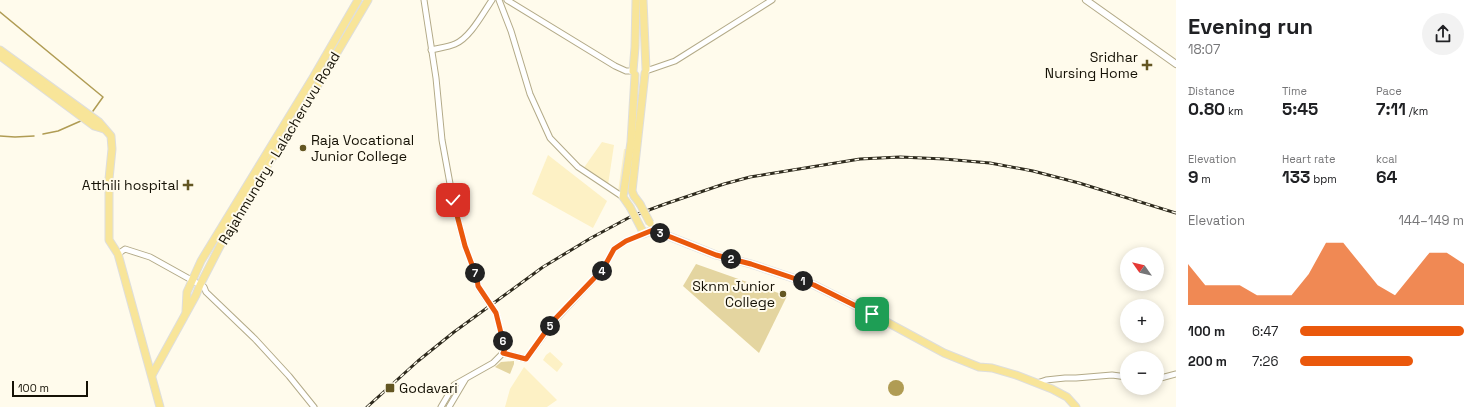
<!DOCTYPE html>
<meta charset="utf-8">
<style>
:root{--surface:#fff;--page:#f2f2f2;--text:#202124;--muted:#757577;--accent:#ea580c}
body{margin:0;font-family:"Space Grotesk",sans-serif;background:var(--page);color:var(--text);height:100vh;display:flex;flex-direction:column;font-size:15px;white-space:nowrap}
*{box-sizing:border-box;margin:0}
p{font-size:13px;color:var(--muted)}
.icon{flex:none;width:22px;height:22px;fill:none;stroke:currentColor;stroke-width:2;stroke-linecap:round;stroke-linejoin:round}
.map{position:relative;flex:1;overflow:hidden}
.side{display:flex;flex-direction:column;background:var(--surface);width:300px}
.side>*{flex:none}
.needle{width:26px;rotate:304deg}
.tools{position:absolute;left:1120px;top:247px;display:grid;gap:8px}
.tools a{display:grid;place-items:center;width:44px;height:44px;border-radius:50%;background:var(--surface);box-shadow:0 2px 10px #0003;font-size:20px}
.scale{position:absolute;left:12px;bottom:10px;width:76px;box-sizing:border-box;padding-left:4px;border:2px solid #151105;border-top:0;font-size:11px;line-height:14px;white-space:nowrap;color:#151105;-webkit-text-stroke:3px #fffbec;paint-order:stroke}
.pin{position:absolute;display:grid;place-items:center;width:34px;height:34px;color:#fff;margin:-17px;border-radius:8px;box-shadow:0 2px 6px #0006}
.km{position:absolute;width:20px;height:20px;margin:-10px;border-radius:50%;background:#222;color:#fff;font-size:11px;line-height:20px;text-align:center}
.round{display:grid;place-items:center;flex:none;width:42px;height:42px;border-radius:21px;background:var(--page)}
.summary{display:flex;align-items:center;justify-content:space-between;height:68px;padding:0 12px}
h1{font-size:22px;font-weight:700;line-height:30px}
.metrics{display:grid;grid-template-columns:repeat(3,1fr);gap:6px;height:68px;padding:4px 12px}
.metrics div{display:grid;align-content:center}
.metrics b{font-size:17px;font-weight:700}
.metrics small{font-size:11px;font-weight:400}
.metrics p{font-size:11px}
.chart{height:112px;padding:8px 12px}
.chart p{display:flex;justify-content:space-between}
.chart svg{width:100%;height:72px;margin-top:4px;fill:var(--accent);opacity:.7}
ul{padding:0 12px;list-style:none;font-size:13px}
li{display:grid;grid-template-columns:64px 48px 1fr;align-items:center;height:30px}
li i{height:10px;border-radius:5px;background:var(--accent)}
main{display:flex;flex:1;min-height:0}
.map>svg:first-child{display:block}
</style>
<main>
<div class="map">
<svg width="1176" height="407" viewBox="0 0 1176 407">
<rect width="100%" height="100%" fill="#fffbec"/>
<g fill="#fdf1c5">
<polygon points="602,142 614,145 608,185 583,169"/>
<polygon points="624,149 628,149 622,193 618,192"/>
<polygon points="548,155 607,201 593,228 532,194"/>
<polygon points="550,352 563,364 557,372 543,360 546,355"/>
<polygon points="524,367 557,400 547,407 505,407 510,389"/>
</g>
<g fill="#e4d5a0">
<polygon points="696,264 787,296 759,353 683,286"/>
<polygon points="514,361 514,364 510,374 495,367 501,362"/>
</g>
<circle fill="#b09c54" cx="896" cy="388" r="8"/>
<g fill="none" stroke-linecap="round" stroke-linejoin="round">
<g stroke="#b09c54" stroke-width="1.5">
<polyline points="0,12 103,97 93,111"/>
<polyline points="43,134 58,131 83,120"/>
<polyline points="0,136 15,137 34,136"/>
</g>
<g stroke="#b3aa88" stroke-width="7">
<g id="tertiary">
<polyline points="424,0 436,78 442,140 453,200 465,246 477,278 478,286 485,297"/>
<polyline points="499,0 511,31 530,94 550,138 578,167 623,197"/>
<polyline points="507,0 615,66 626,71 633,71"/>
<path d="M431,50C439,48 448,47 455,44C470,38 483,13 492,0"/>
<polyline points="646,71 675,61 772,0"/>
<polyline points="118,254 125,249 150,257 204,287 206,292 255,339 289,376 314,407"/>
<polyline points="503,353 526,359 555,320 603,269 614,249 626,241 643,234"/>
<polyline points="1157,379 1176,374"/>
<polyline points="1037,383 1046,380 1065,378 1076,378 1112,375 1127,377"/>
<polyline points="441,407 454,385 493,363 503,353 505,349 496,313"/>
<polyline points="449,407 465,380"/>
</g>
</g>
<g stroke="#b3aa88" stroke-width="8">
<polyline id="secondary" points="1086,0 1176,64"/>
</g>
<g stroke="#dededc" stroke-width="9">
<g id="primary">
<polyline points="643,0 646,69"/>
<polyline points="0,50 99,122 111,136 112,149 109,179 109,240 118,254 160,407"/>
<polyline points="0,56 94,126 104,129"/>
<polyline points="633,71 635,47 636,0"/>
<polyline points="640,204 634,196 632,191 645,73"/>
<polyline points="630,207 623,197 631,142 635,75"/>
<polyline points="642,230 643,234 653,230 716,255 751,264 814,285 872,314 944,353 979,367 992,368 1016,375 1052,389 1067,397 1076,407"/>
<polyline points="186,311 187,292 201,261 314,76 358,0"/>
<polyline points="152,375 196,295 200,285 238,211 299,117 368,0"/>
</g>
</g>
<use href="#tertiary" stroke="#fff" stroke-width="5"/>
<use href="#secondary" stroke="#fff" stroke-width="6"/>
<use href="#primary" stroke="#f8e599" stroke-width="7"/>
<g stroke="#2e2a1d" stroke-width="3">
<polyline id="rail" points="367,407 418,361 454,332 543,267 591,238 630,217 665,204 724,184 750,177 860,159 900,157 944,159 990,163 1033,171 1079,183 1176,213"/>
</g>
<use href="#rail" stroke="#fffbec" stroke-width="1.5" stroke-dasharray="4.5" stroke-linecap="butt"/>
<g stroke="#b3aa88" stroke-width="7" stroke-linecap="butt">
<polyline id="tertiary-bridge" points="485,297 496,313"/>
</g>
<g stroke="#dededc" stroke-width="9" stroke-linecap="butt">
<g id="primary-bridge">
<polyline points="640,204 650,223"/>
<polyline points="630,207 642,230"/>
</g>
</g>
<use href="#tertiary-bridge" stroke="#fff" stroke-width="5"/>
<use href="#primary-bridge" stroke="#f8e599" stroke-width="7"/>
</g>
<g fill="none" stroke-linecap="round" stroke-linejoin="round">
<g stroke="#fff" stroke-width="8">
<polyline id="route" points="453,200 465,246 477,278 478,286 496,313 505,349 503,353 526,359 554,320 603,269 614,249 626,241 653,230 716,255 751,264 814,285 872,314"/>
</g>
<use href="#route" stroke="#ea580c" stroke-width="5"/>
</g>
<g fill="#635622" stroke="#fffbec" stroke-width="1.5">
<path d="M1145 59h4v4h4v4h-4v4h-4v-4h-4v-4h4z"/>
<circle cx="303" cy="148" r="4"/>
<path d="M186 179h4v4h4v4h-4v4h-4v-4h-4v-4h4z"/>
<circle cx="783" cy="294" r="4"/>
<rect x="385" y="383" width="10" height="10" rx="2"/>
</g>
<g text-anchor="middle" stroke-width="4" stroke-linejoin="round" paint-order="stroke">
<g font-size="14" fill="#151105" stroke="#fffbec" text-anchor="end">
<text x="1138" y="62">Sridhar<tspan x="1138" dy="16">Nursing Home</tspan></text>
<text x="311" y="145" text-anchor="start">Raja Vocational<tspan x="311" dy="16">Junior College</tspan></text>
<text x="179" y="190">Atthili hospital</text>
<text x="775" y="291">Sknm Junior<tspan x="775" dy="16">College</tspan></text>
<text x="399" y="393" text-anchor="start">Godavari</text>
</g>
<g font-size="14" fill="#151105" stroke="#fffbec">
<text transform="translate(279 148) rotate(-59)" y="5">Rajahmundry - Lalacheruvu Road</text>
</g>
</g>
</svg>
<div class="tools">
<a><svg class="needle" viewBox="-14 -14 28 28"><path d="M0-13l5 13h-10z" fill="#e53935"/><path d="M0 13l5-13h-10z" fill="#757577"/></svg></a>
<a>+</a>
<a>−</a>
</div>
<div class="scale">100 m</div>
<div class="pin" style="left:872px;top:314px;background:#1e9e55"><svg class="icon" aria-label="arrive" viewBox="0 0 24 24"><path d="M6 21V4h12l-3 4 3 4H6"/></svg></div>
<div class="pin" style="left:453px;top:200px;background:#d93025"><svg class="icon" aria-label="check" viewBox="0 0 24 24"><path d="M5 12l5 5 9-10"/></svg></div>
<b class="km" style="left:803px;top:281px">1</b>
<b class="km" style="left:731px;top:259px">2</b>
<b class="km" style="left:660px;top:233px">3</b>
<b class="km" style="left:602px;top:271px">4</b>
<b class="km" style="left:550px;top:326px">5</b>
<b class="km" style="left:503px;top:341px">6</b>
<b class="km" style="left:475px;top:273px">7</b>
</div>
<section class="side">
<div class="summary"><div><h1>Evening run</h1><p>18:07</p></div><a class="round"><svg class="icon" aria-label="share" viewBox="0 0 24 24"><path d="M12 15V3M7 8l5-5 5 5M5 13v7h14v-7"/></svg></a></div>
<div class="metrics">
<div><p>Distance</p><b>0.80<small> km</small></b></div>
<div><p>Time</p><b>5:45</b></div>
<div><p>Pace</p><b>7:11<small> /km</small></b></div>
</div>
<div class="metrics">
<div><p>Elevation</p><b>9<small> m</small></b></div>
<div><p>Heart rate</p><b>133<small> bpm</small></b></div>
<div><p>kcal</p><b>64</b></div>
</div>
<div class="chart"><p><span>Elevation</span>144–149 m</p>
<svg viewBox="0 0 160 44" preserveAspectRatio="none"><path d="M0 44V19L10 32L20 32L30 32L40 38L50 38L60 38L70 25L80 6L90 6L100 19L110 32L120 38L130 25L140 12L150 12L160 19V44z"/></svg>
</div>
<ul>
<li><b>100 m</b>6:47<i style="width:100%"></i></li>
<li><b>200 m</b>7:26<i style="width:69%"></i></li>
</ul>
</section>
</main>
